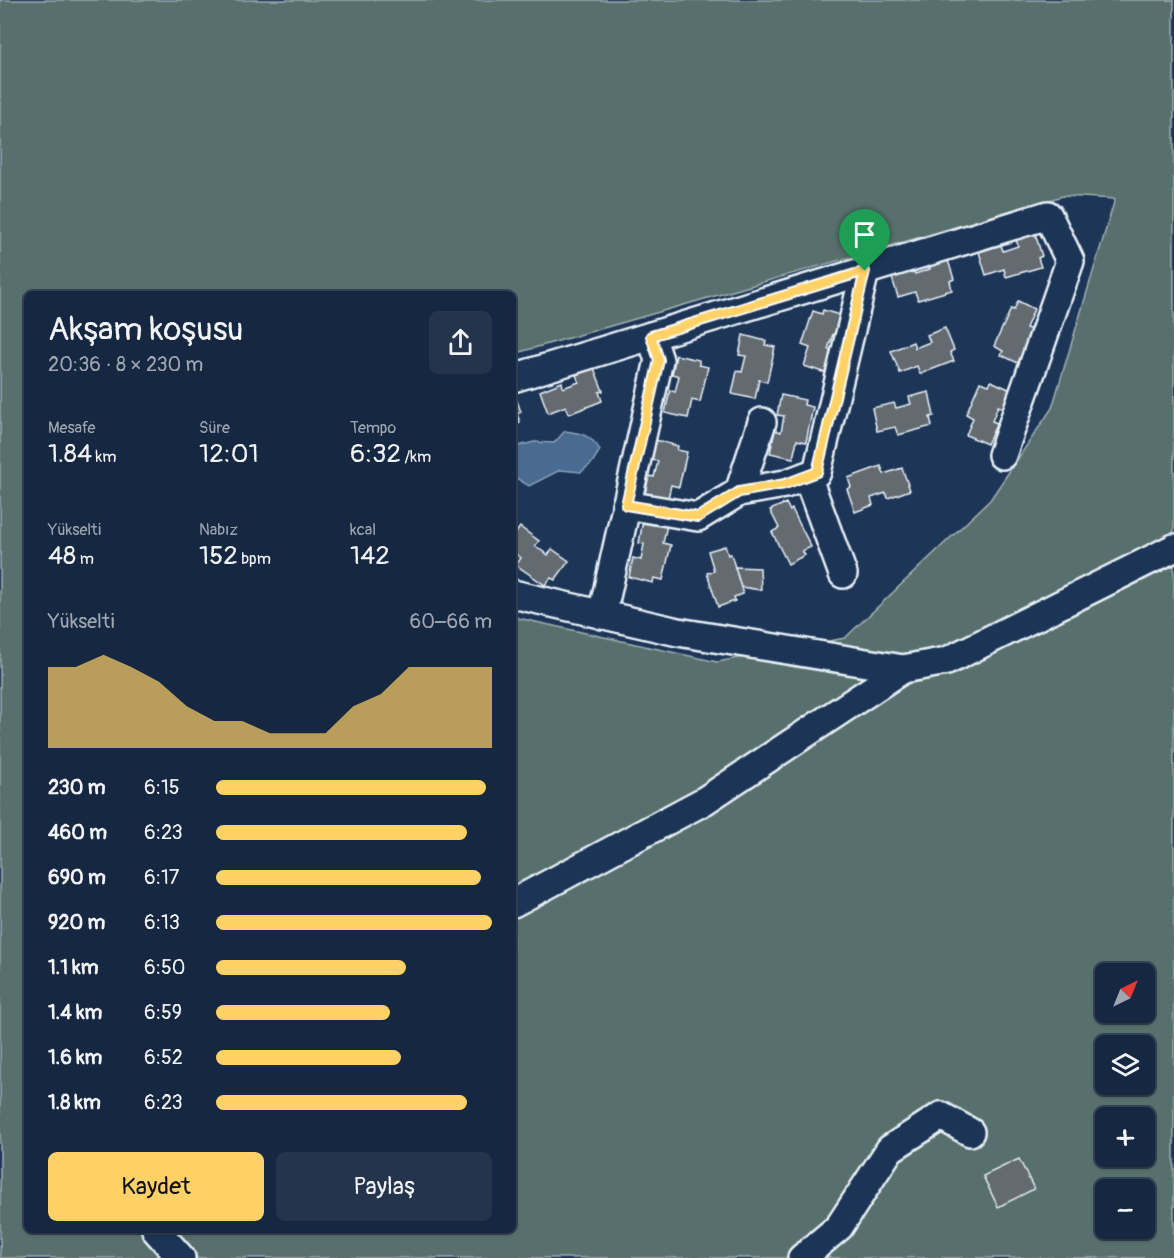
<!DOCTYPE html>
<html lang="tr">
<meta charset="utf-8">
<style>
:root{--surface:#162841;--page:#23344c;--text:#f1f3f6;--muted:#9ea6b1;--line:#35445a;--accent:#ffd166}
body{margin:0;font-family:Pangolin,sans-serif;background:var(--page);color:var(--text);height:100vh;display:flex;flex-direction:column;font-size:22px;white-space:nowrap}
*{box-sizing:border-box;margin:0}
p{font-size:20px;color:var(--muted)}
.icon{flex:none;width:33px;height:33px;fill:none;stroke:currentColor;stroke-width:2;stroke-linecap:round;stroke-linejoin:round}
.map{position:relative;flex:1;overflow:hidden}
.sheet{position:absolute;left:24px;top:291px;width:492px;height:942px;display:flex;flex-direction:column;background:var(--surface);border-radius:9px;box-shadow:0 2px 4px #0004,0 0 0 2px var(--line)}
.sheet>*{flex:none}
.needle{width:39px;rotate:43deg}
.controls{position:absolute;left:1095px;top:963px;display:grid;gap:12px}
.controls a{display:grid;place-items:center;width:60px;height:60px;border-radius:9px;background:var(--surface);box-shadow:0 2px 4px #0004,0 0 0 2px var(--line);font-size:30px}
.pin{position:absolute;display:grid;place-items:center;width:51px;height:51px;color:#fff;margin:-62px -26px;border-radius:50% 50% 50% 0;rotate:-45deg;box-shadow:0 0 6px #0007}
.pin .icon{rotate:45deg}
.round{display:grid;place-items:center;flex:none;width:63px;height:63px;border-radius:9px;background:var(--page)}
.headline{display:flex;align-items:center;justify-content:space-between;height:102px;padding:0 24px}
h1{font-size:33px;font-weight:600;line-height:45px}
.stats{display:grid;grid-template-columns:repeat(3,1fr);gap:9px;height:102px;padding:6px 24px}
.stats div{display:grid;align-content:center}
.stats b{font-size:26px;font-weight:600}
.stats small{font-size:16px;font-weight:400}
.stats p{font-size:16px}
.chart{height:168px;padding:12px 24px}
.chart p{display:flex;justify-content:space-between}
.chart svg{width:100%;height:108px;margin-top:6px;fill:var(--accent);opacity:.7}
.cta{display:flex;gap:12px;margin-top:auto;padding:12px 24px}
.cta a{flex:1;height:69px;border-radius:9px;background:var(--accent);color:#111;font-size:24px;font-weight:600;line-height:69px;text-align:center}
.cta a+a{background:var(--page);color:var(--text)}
ul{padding:0 24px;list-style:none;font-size:20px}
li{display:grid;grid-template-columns:96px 72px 1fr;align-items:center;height:45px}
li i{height:15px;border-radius:8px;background:var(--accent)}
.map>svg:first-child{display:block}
</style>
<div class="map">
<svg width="1174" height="1258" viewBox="0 0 1174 1258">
<rect width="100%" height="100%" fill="#1d3557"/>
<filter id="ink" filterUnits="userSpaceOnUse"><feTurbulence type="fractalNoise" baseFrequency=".0167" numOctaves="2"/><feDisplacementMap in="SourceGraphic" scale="12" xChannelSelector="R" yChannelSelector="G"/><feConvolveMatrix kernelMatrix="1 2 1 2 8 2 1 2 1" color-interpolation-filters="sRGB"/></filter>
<g filter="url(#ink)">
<path fill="#59706d" stroke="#a0b0b2" stroke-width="1.5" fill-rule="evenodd" d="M0,0H1174V1258H0ZM1063,196L1115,199L1052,408L990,500L845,638L717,662L518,618L513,614V1230H27V294H513V354ZM1106,974H1144V1012H1106ZM1106,1046H1144V1084H1106ZM1106,1118H1144V1156H1106ZM1106,1190H1144V1228H1106Z"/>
<path fill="#4a6b91" stroke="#89a1ba" stroke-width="1.5" d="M565,431C581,433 591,435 600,450L592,463L581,472L560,470L529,486L513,476L514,447L534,442L554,443Z"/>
<g fill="#646b70" stroke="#e8f1f8" stroke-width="1.5">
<polygon points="1035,233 1042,256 1038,258 1041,267 1006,277 1004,269 986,275 979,252 1001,245 1003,251 1018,246 1016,239"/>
<polygon points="947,257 954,279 950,281 952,290 918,300 915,292 898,297 891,275 913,268 915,274 930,269 928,262"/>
<polygon points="1018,301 1034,309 1026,328 1033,330 1018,363 1001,355 1003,351 994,346 1011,309 1014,310"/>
<polygon points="823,310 846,317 840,336 833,334 828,349 834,351 826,373 804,366 810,348 802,345 813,311 822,314"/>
<polygon points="945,328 954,350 950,352 954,361 920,374 917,366 900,373 891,351 913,342 915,348 930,342 927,335"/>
<polygon points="743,335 766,341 765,345 775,347 767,382 759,380 755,399 732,394 737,371 742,372 746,356 739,355"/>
<polygon points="676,355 699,360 699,365 708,367 700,402 692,400 688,418 665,413 670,390 675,392 679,376 672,374"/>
<polygon points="594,368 603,391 599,392 602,401 569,414 566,406 548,413 540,391 562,382 563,388 579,382 576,375"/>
<polygon points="991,381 1013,391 1005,409 998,406 992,421 997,423 987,444 966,435 973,418 966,414 980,382 989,385"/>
<polygon points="513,389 521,412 517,414 520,422 513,425"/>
<polygon points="929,392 934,416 930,417 932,426 898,435 895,427 877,431 872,408 894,403 896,408 911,404 909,397"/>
<polygon points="781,395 805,400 804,405 813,407 806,442 797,440 793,458 770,453 775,430 781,432 784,416 777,415"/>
<polygon points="655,440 678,446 677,450 687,452 679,487 671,485 667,503 644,498 649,476 654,477 658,461 650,460"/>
<polygon points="881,466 884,474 902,468 910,490 888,498 886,493 871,498 873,505 855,512 847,489 851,487 848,478"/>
<polygon points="786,503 790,511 792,509 811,547 802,551 805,555 788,564 772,532 779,528 770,510"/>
<polygon points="643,520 667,525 663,543 671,545 663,580 654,578 653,583 629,577 633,558 641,560 644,544 639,543"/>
<polygon points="520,527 539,541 535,546 548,555 552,549 569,561 555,580 551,578 545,585 516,565 521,558 513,552 513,537"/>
<polygon points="725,546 728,555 731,554 743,594 734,597 735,601 718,607 707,573 714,571 708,551"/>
<polygon points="735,567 760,568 761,590 741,587"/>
<polygon points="1019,1159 1034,1189 998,1207 983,1176"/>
</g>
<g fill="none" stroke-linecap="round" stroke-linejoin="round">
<g stroke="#e8f1f8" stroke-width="32">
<g id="minor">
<polyline points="513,378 1048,215 1070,261 1002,455"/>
<polyline points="807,476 843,574"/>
<polyline points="739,492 762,422"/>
<polyline points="626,505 698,517 739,492 785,484 817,472 865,271"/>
<polyline points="513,594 678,632 903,669"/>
<polyline points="602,615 659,360 651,336"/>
<polyline points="513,903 704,801 903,669 947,661 1174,548"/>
<polyline points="156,1230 181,1258"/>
<polyline points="802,1258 839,1227 890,1149 941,1116 970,1132"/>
</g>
</g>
<use href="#minor" stroke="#1d3557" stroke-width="27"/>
</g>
</g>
<g fill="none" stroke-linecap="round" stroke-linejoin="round" filter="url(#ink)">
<g stroke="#fff" stroke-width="12">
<polygon id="route" points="865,271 817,472 785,484 739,492 698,517 626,505 659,360 651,336"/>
</g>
<use href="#route" stroke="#ffd166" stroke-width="8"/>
</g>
</svg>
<div class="controls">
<a><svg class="needle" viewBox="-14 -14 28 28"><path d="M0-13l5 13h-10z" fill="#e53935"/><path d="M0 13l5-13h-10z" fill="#9ea6b1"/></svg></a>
<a><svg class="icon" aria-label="layers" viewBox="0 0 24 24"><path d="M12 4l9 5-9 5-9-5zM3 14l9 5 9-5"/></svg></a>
<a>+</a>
<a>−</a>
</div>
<div class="pin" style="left:865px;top:271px;background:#1e9e55"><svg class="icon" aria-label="arrive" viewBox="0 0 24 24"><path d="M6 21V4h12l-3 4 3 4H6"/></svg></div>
<section class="sheet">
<div class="headline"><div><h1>Akşam koşusu</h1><p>20:36 · 8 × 230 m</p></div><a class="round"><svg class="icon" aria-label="share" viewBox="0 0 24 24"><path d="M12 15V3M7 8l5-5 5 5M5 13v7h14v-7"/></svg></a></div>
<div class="stats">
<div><p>Mesafe</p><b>1.84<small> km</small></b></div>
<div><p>Süre</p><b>12:01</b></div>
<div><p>Tempo</p><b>6:32<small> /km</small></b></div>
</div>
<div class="stats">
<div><p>Yükselti</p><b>48<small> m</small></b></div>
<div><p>Nabız</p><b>152<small> bpm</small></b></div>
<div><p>kcal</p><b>142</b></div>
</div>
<div class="chart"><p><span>Yükselti</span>60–66 m</p>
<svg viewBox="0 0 160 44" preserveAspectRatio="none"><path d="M0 44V11L10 11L20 6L30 11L40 17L50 27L60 33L70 33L80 38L90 38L100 38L110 27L120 22L130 11L140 11L150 11L160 11V44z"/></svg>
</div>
<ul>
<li><b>230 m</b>6:15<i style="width:98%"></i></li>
<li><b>460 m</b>6:23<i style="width:91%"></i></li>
<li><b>690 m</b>6:17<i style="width:96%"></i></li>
<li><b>920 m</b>6:13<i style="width:100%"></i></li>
<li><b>1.1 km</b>6:50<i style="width:69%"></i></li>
<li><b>1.4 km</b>6:59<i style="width:63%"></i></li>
<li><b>1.6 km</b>6:52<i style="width:67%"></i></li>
<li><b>1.8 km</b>6:23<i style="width:91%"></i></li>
</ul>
<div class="cta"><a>Kaydet</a><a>Paylaş</a></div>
</section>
</div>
